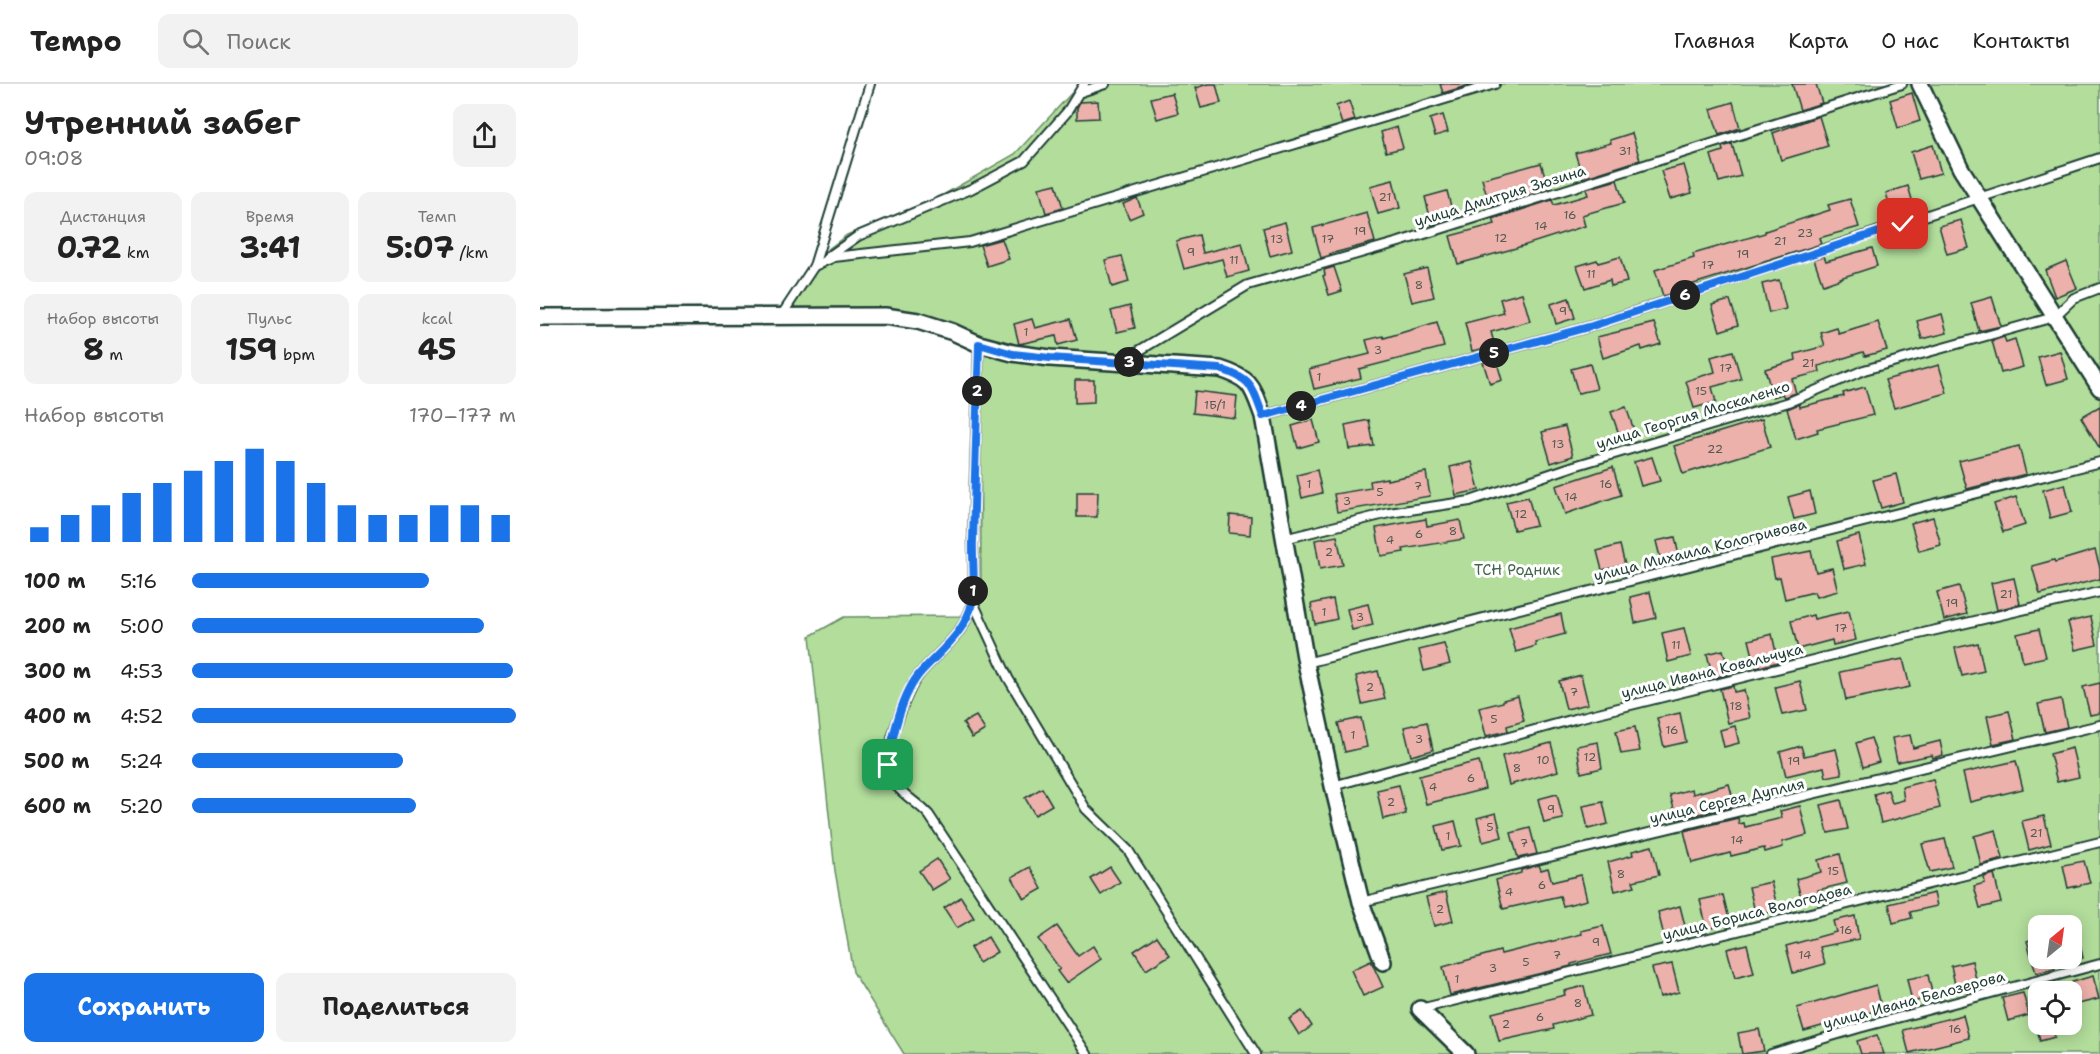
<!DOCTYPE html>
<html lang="ru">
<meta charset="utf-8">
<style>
:root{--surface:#fff;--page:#f2f2f2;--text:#222;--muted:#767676;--line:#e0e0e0;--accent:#1a73e8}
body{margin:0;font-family:"Shantell Sans",sans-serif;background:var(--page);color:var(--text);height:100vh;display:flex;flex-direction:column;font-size:22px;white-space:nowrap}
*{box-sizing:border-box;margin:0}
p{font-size:20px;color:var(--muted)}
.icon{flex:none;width:33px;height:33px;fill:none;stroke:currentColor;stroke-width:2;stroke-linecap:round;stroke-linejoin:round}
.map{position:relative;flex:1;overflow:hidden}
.side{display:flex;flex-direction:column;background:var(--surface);width:540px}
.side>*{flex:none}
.needle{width:39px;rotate:29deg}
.fabs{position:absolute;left:1488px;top:831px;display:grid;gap:12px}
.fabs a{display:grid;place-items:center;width:54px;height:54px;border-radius:12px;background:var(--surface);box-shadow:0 3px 15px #0003;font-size:30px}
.pin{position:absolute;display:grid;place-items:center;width:51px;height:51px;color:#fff;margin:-26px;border-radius:12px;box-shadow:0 3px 9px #0006}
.km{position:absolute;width:30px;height:30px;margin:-15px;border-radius:50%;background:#222;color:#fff;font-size:16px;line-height:30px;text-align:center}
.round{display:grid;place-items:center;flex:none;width:63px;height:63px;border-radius:12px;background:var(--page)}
.overview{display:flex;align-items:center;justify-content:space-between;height:102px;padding:0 24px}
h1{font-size:33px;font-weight:700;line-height:45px}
.figures{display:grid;grid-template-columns:repeat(3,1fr);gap:9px;height:102px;padding:6px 24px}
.figures div{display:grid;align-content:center;border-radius:12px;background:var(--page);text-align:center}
.figures b{font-size:30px;font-weight:700}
.figures small{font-size:16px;font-weight:400}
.figures p{font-size:16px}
.chart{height:168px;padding:12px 24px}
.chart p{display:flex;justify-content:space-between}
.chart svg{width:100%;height:108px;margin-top:6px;stroke:var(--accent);stroke-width:6}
.cta{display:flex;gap:12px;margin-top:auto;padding:12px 24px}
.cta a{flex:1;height:69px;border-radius:12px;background:var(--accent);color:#fff;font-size:24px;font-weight:700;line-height:69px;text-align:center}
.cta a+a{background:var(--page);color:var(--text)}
ul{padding:0 24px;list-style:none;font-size:20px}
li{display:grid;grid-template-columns:96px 72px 1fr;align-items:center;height:45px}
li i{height:15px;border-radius:8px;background:var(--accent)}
header{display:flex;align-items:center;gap:36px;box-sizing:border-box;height:84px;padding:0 30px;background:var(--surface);border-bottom:2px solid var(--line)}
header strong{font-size:28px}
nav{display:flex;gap:33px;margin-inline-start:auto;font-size:21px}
.search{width:420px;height:54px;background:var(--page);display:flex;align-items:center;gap:15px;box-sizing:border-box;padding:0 21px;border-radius:12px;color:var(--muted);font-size:22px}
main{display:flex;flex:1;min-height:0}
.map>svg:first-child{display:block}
</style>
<header>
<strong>Tempo</strong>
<div class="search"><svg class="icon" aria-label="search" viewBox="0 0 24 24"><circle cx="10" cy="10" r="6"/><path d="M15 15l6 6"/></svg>Поиск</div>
<nav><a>Главная</a><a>Карта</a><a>О нас</a><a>Контакты</a></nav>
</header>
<main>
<section class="side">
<div class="overview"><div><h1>Утренний забег</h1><p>09:08</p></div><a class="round"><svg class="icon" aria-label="share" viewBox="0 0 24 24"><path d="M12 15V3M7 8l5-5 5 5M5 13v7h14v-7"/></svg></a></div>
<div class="figures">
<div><p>Дистанция</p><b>0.72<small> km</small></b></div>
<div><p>Время</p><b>3:41</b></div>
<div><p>Темп</p><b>5:07<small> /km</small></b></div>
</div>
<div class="figures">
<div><p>Набор высоты</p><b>8<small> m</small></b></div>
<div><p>Пульс</p><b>159<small> bpm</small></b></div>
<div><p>kcal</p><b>45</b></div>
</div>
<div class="chart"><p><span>Набор высоты</span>170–177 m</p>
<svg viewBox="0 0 160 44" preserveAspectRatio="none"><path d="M5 44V38M15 44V33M25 44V29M35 44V24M45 44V20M55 44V15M65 44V11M75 44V6M85 44V11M95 44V20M105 44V29M115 44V33M125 44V33M135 44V29M145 44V29M155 44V33"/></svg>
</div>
<ul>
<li><b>100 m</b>5:16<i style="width:73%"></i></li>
<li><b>200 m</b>5:00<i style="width:90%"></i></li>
<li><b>300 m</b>4:53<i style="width:99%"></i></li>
<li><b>400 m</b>4:52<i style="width:100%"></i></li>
<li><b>500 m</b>5:24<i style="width:65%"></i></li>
<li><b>600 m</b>5:20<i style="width:69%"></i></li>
</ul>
<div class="cta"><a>Сохранить</a><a>Поделиться</a></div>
</section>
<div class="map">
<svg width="1560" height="970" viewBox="0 0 1560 970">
<rect width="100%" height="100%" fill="#fff"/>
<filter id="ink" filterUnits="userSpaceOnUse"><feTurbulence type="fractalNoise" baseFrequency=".0167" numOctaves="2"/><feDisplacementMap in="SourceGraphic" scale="12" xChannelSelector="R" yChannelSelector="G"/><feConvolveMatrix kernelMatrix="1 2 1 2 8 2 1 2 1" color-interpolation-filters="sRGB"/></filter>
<g filter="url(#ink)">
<path fill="#b2dd9b" stroke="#688d68" stroke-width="1.5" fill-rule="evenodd" d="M540,0H1560V970H364L313,888L295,787L270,552L304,533L420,532L441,515L440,255L356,229L237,228L283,169L307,151L403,111L475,70ZM1498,842H1532V874H1498ZM1498,908H1532V940H1498Z"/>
<g fill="#ecb1aa" stroke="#1f3d34" stroke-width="1.5">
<polygon points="668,0 676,0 681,19 661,24 655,4"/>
<polygon points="900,0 933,0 903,9"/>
<polygon points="1252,0 1276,0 1282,19 1260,26"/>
<polygon points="632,9 638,29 617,35 611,14"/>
<polygon points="1372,9 1380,37 1358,44 1350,16"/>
<polygon points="558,17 559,34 537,35 537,24 540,18"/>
<polygon points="809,17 815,36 802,40 796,22"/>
<polygon points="1193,18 1200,44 1179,51 1171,25"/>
<polygon points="903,31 908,48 895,52 890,35"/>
<polygon points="1279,32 1288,62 1241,76 1233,49"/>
<polygon points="857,43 863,64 846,68 841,48"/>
<polygon points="1092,49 1100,76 1043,94 1035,69 1071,59 1070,56"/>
<polygon points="1192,60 1201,92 1179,98 1171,71 1183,67 1182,63"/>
<polygon points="1393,61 1401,89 1379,95 1371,68"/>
<polygon points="1001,79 1009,105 950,123 942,95"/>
<polygon points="1144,81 1152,109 1130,115 1121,87"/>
<polygon points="853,96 860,124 838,130 830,102"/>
<polygon points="1077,96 1084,119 1042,131 1045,142 976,164 918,180 910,152 955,140 953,135 1012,116 1014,121 1048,111 1046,105"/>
<polygon points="516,100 523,124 506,129 499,104"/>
<polygon points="1368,102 1376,129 1354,136 1346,109"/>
<polygon points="907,107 914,134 892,141 885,113"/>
<polygon points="597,114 603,129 589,135 583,120"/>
<polygon points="1310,115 1319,143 1279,154 1281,160 1144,203 1145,205 1123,212 1115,186 1154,174 1153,170 1225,149 1225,147 1290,126 1288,121"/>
<polygon points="827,129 835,158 790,170 791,171 781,174 773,144"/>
<polygon points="1421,136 1429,164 1407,170 1399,142"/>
<polygon points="745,138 752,166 730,172 723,144"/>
<polygon points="659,151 663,169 702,159 709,187 687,193 682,175 644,185 636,157"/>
<polygon points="462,155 469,175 447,182 440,161"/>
<polygon points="1332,164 1337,182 1300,194 1300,195 1283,201 1274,175 1284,172 1286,177"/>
<polygon points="582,172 589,198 572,203 565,176"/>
<polygon points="1080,173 1087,198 1071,202 1070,196 1045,204 1037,182 1057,176 1058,179"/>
<polygon points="1526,177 1537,204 1515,213 1505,186"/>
<polygon points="794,183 802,207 789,211 783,192 785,191 784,186"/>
<polygon points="887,184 894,213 872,218 864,190"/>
<polygon points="1239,196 1246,225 1229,229 1222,200"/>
<polygon points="982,209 990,237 951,248 955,262 932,267 925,239 964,229 960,215"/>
<polygon points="1452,213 1461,242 1439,247 1431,219"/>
<polygon points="1029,214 1035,234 1016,240 1011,220"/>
<polygon points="1190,216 1198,241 1180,247 1172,221"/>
<polygon points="590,222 595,244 577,248 571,227"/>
<polygon points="1402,230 1407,249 1382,255 1377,237"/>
<polygon points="492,235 495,244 531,235 537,256 518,261 516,252 479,260 474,240"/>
<polygon points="897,238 904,263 819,285 821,294 774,305 769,285 830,270 826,256 843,252 844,254"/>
<polygon points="1338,238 1347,266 1325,272 1323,268 1279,282 1280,288 1252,295 1256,309 1244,313 1242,310 1233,313 1225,285 1256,276 1255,270 1285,262 1281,249 1297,244 1299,250"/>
<polygon points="1114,239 1121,260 1102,266 1101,262 1063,274 1057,253"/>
<polygon points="1464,253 1466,258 1475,255 1483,283 1461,289 1452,257"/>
<polygon points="1193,267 1201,295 1172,303 1176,318 1154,324 1146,297 1175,288 1171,273"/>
<polygon points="1520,267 1528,295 1506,301 1498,273"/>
<polygon points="956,275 962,296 950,300 943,278"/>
<polygon points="1050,280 1057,305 1038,309 1031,285"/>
<polygon points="1399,281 1407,309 1354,324 1345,296"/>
<polygon points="535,296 554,296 554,318 535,319"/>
<polygon points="1325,303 1333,331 1277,345 1278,348 1256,355 1247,325 1259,320 1260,323 1304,312 1303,309"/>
<polygon points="655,307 697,312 695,334 653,329"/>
<polygon points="1560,322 1560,365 1541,333"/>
<polygon points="1086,323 1095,349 1080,353 1071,328"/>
<polygon points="1222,335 1230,363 1143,390 1134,362"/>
<polygon points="773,336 779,358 758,364 752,342"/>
<polygon points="829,336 834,362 809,365 805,341"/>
<polygon points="1025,342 1033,372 1011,379 1002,348"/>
<polygon points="1479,362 1486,390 1427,405 1419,377"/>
<polygon points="1112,373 1120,397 1101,402 1094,378"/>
<polygon points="932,378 939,406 916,411 910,383"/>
<polygon points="1073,383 1081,411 1025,430 1016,402"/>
<polygon points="777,386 782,409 762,414 757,391"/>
<polygon points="886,388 890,412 797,428 794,410 831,404 830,397 847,394 847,396"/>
<polygon points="1356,390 1363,418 1341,424 1333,396"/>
<polygon points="1525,400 1532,428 1510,434 1503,406"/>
<polygon points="1270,407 1275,430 1254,435 1248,413"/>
<polygon points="537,408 558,408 557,433 537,433"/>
<polygon points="988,413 996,441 974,446 966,418"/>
<polygon points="1476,413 1485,441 1463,448 1454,420"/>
<polygon points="690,431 711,433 710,451 689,449"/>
<polygon points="1393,433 1401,461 1379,467 1371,439"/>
<polygon points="886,435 887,442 920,436 924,455 863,465 864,468 841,472 836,444"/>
<polygon points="1319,451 1326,480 1304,485 1297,457"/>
<polygon points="797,452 803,481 780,485 775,456"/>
<polygon points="1135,453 1140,477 1122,481 1116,457"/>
<polygon points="1080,461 1085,481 1062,486 1057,467"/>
<polygon points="1555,466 1560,484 1560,495 1500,510 1492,482 1514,476 1515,478"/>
<polygon points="1271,467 1276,488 1292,484 1298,507 1276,513 1274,508 1245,515 1240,493 1235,494 1231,475"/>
<polygon points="1474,494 1480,520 1457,526 1451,499"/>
<polygon points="1419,502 1427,530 1404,536 1397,508"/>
<polygon points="1110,508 1116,534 1095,539 1090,513"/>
<polygon points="793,515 797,535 775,540 771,520"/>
<polygon points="828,520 833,541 812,546 807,525"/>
<polygon points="1309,527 1316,556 1293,561 1292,556 1258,565 1251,537 1273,531 1274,535"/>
<polygon points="1021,530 1025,550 995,558 996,562 976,568 969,544"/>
<polygon points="1551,533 1557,561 1535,566 1528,538"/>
<polygon points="1144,544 1151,572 1128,578 1122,549"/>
<polygon points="1499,545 1506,573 1483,578 1477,550"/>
<polygon points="1232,550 1238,578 1216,584 1209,556"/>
<polygon points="1438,559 1444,587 1422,592 1415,564"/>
<polygon points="904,560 910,580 884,587 879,566"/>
<polygon points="1183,566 1190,590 1173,594 1167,570"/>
<polygon points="1363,575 1370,603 1306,616 1300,588"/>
<polygon points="838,587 845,615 822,620 816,592"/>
<polygon points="1041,591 1048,620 1026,625 1019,597"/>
<polygon points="1260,597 1267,626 1242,631 1235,603"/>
<polygon points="1560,599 1560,629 1550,631 1543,603"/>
<polygon points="1193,602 1194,608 1204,606 1210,634 1188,639 1180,605"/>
<polygon points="978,612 984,637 967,642 968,647 946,652 939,624 963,618 963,616"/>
<polygon points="1521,615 1527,643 1505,648 1498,620"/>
<polygon points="1469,627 1476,655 1453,660 1447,632"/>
<polygon points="1140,629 1146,658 1124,663 1117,634"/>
<polygon points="436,632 445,646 432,654 423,639"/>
<polygon points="821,634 827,663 805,668 798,639"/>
<polygon points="887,638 893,666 871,672 864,643"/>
<polygon points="1195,642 1199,659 1184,663 1180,646"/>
<polygon points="1095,643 1100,667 1081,670 1076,647"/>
<polygon points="1370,651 1373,664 1400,657 1403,671 1393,674 1392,671 1357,678 1352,654"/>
<polygon points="1331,654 1339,678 1323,683 1316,659"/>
<polygon points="1058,658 1062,684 1041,689 1037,662"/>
<polygon points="1011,659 1018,687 969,701 962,672"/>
<polygon points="1261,662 1264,672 1296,665 1302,690 1286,693 1284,683 1246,692 1240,668"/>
<polygon points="1532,664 1539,693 1517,698 1510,670"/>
<polygon points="939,677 945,705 886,720 879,692"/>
<polygon points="1476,677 1483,705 1430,718 1423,689"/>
<polygon points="1393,695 1400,724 1341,739 1334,710 1348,706 1352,719 1364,716 1362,703"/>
<polygon points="1189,700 1195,722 1137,735 1130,711 1152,705 1153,710"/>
<polygon points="859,701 866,730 843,735 837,706"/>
<polygon points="502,704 512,721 495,731 485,714"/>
<polygon points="1017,710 1023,735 1004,739 998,715"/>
<polygon points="1301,716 1308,745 1288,749 1281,721"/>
<polygon points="1063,718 1068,740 1048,745 1043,722"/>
<polygon points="1260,722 1267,751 1242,758 1243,763 1225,768 1224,764 1191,772 1190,769 1152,779 1144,747 1198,734 1199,740 1204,739 1205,743 1242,734 1240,727"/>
<polygon points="956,729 962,753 943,758 937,734"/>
<polygon points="1504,732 1511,760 1489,766 1482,737"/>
<polygon points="915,737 921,762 902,766 896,742"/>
<polygon points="990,744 997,770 978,774 971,749"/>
<polygon points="1456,746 1463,775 1441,781 1434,752"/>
<polygon points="1405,755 1412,783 1390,788 1382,760"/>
<polygon points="1112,762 1119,791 1093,797 1095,802 1075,807 1068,778 1093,771 1092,767"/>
<polygon points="1300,770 1307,799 1278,806 1280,812 1262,817 1256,795 1281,788 1278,776"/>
<polygon points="397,775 410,795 392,806 379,787"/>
<polygon points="1544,777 1550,799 1528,804 1523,781"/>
<polygon points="999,781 1001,786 1008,784 1012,798 1041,791 1047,816 1023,822 1020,812 963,825 956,796 981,789 981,786"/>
<polygon points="490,783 502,805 484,815 472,793"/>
<polygon points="570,783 580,798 561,811 551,795"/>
<polygon points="1454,790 1461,819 1440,824 1434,802 1445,799 1444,793"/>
<polygon points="1231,798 1238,826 1216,832 1209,803"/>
<polygon points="906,808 913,837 894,842 886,813"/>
<polygon points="1394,809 1397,822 1370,828 1372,834 1353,839 1349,820"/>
<polygon points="1183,811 1190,839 1167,845 1160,816"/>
<polygon points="421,813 434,834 417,844 404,824"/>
<polygon points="1140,822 1147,850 1125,856 1118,828"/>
<polygon points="1315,832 1319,855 1280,863 1285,880 1253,889 1246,862 1296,848 1293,837"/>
<polygon points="517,842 538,872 553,862 561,875 526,899 517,887 520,885 498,855"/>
<polygon points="1063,842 1071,870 1031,880 1031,882 910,911 903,883 960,867 961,870 1042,850 1041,847"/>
<polygon points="1536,842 1543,874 1532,877 1532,843"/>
<polygon points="617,852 630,871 606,886 594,867"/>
<polygon points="448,853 457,868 439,879 430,864"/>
<polygon points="1498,853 1498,874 1512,874 1515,885 1496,889 1487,857"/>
<polygon points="1207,860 1214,889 1195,894 1187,865"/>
<polygon points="831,877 843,903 823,912 811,886"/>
<polygon points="1432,877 1437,900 1416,905 1411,882"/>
<polygon points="1132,880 1139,908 1120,913 1112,884"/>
<polygon points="1388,891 1393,913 1372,918 1367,895"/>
<polygon points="1553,892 1559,915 1538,920 1532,898"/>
<polygon points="1336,901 1342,925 1264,947 1257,924"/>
<polygon points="1044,902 1051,931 1013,941 1014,945 959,957 952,929 1025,911 1024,907"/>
<polygon points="1483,909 1489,931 1468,937 1462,914"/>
<polygon points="762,927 772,942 759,951 749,935"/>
<polygon points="1423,931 1429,954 1369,969 1363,946"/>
<polygon points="1496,940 1512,940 1515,953 1500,957"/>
<polygon points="1219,945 1224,967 1202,970 1198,949"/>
<polygon points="1337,951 1344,970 1321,970 1317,957"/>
</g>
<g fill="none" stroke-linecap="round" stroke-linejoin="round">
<g stroke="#1f3d34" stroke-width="12">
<g id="lane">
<polyline points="541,8 565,0"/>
<polyline points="288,173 318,152 431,105 484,77 527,28 544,0"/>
<polyline points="274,182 294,173 430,158 955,0"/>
<polyline points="241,232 274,182 330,0"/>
<path d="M439,260C437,323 435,387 433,451C432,469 436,503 432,519C426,548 401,566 382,587C367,603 348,658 348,680C349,706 374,714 389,731L547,970"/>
<polyline points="582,277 708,201 859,158 1362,0"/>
<polyline points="723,332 1052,242 1560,74"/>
<polyline points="744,455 849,429 930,417 1034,382 1249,318 1324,286 1514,233 1534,214 1560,204"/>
<polyline points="433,518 468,594 546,725 588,766 716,970"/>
<polyline points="766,579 1560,378"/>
<polyline points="793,702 1038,634 1366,553 1560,508"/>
<polyline points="821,818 1560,641"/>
<polyline points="880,925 1560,758"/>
<polyline points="1231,970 1319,944 1560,880"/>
</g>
</g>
<g stroke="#1f3d34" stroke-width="20">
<g id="street">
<polyline points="1380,0 1421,85 1560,304"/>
<path d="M0,233L345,232L378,237L413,248L439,260L473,269L510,274L680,285C712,295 712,302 723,332L766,579L793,702L821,818L843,878"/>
<polyline points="880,925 926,970"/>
</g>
</g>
<use href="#lane" stroke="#fff" stroke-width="8"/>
<use href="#street" stroke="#fff" stroke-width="15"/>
</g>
</g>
<g fill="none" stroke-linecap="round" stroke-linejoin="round" filter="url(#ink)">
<g stroke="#fff" stroke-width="12">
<path id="route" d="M348,681C352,653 362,609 381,588C401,566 425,549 432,519C436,504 432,473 433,456C435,390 437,325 439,260L473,270L510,274L680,285C712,295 712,302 723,332L1052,242L1363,140"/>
</g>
<use href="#route" stroke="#1a73e8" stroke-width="8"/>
</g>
<g text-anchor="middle" stroke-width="6" stroke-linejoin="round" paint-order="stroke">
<g font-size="12" fill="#525a52">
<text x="1085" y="71">31</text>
<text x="845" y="117">21</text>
<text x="1030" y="135">16</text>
<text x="1001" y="146">14</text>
<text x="820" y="151">19</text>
<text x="1265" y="153">23</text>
<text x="961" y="158">12</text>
<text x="737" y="159">13</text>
<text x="788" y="159">17</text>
<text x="1240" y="161">21</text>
<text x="651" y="172">9</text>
<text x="1203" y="174">19</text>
<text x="694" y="180">11</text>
<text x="1168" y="185">17</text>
<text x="1051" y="194">11</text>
<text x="879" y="205">8</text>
<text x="1023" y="231">9</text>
<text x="486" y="252">1</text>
<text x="838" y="270">3</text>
<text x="1268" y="283">21</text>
<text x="1186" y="288">17</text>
<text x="779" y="297">1</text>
<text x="1161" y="311">15</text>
<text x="675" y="325">1Б/1</text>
<text x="1018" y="364">13</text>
<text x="1175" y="369">22</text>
<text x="769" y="404">1</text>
<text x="1066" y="404">16</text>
<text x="878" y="406">7</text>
<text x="840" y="412">5</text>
<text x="1031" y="417">14</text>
<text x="807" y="421">3</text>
<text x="981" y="434">12</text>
<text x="913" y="451">8</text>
<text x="879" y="454">6</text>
<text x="850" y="460">4</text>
<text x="789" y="472">2</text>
<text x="1466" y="514">21</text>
<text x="1412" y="523">19</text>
<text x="784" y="532">1</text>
<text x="820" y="537">3</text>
<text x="1301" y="548">17</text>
<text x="1136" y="565">11</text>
<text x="830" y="607">2</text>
<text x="1034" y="612">7</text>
<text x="1196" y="626">18</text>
<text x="954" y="639">5</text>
<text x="1132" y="650">16</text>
<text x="813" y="655">1</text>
<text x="879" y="659">3</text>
<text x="1050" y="677">12</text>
<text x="1003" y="680">10</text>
<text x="1254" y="681">19</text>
<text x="977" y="688">8</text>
<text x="931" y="698">6</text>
<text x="893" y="707">4</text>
<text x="851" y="722">2</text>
<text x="1011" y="729">9</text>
<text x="950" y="747">5</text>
<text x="1496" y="753">21</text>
<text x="908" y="756">1</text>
<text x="1197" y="760">14</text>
<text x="984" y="763">7</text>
<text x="1293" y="791">15</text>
<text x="1081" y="794">8</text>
<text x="1002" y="805">6</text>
<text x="969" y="812">4</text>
<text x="900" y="829">2</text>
<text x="1306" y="850">16</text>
<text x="1056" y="862">9</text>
<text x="1017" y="875">7</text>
<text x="1265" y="875">14</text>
<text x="986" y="882">5</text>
<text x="953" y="888">3</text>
<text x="917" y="899">1</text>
<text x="1038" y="923">8</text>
<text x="1000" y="937">6</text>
<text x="966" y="944">2</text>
<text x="1415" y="949">16</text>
</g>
<g font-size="15" fill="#1f3d34" stroke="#fff">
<text transform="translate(960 112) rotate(-17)" y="5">улица Дмитрия Зюзина</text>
<text transform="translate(1153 331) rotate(-17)" y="5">улица Георгия Москаленко</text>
<text transform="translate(1160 466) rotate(-14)" y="5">улица Михаила Кологривова</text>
<text transform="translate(1172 587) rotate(-14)" y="5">улица Ивана Ковальчука</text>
<text transform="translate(1187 717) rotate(-13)" y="5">улица Сергея Дуплия</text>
<text transform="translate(1217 828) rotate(-14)" y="5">улица Бориса Вологодова</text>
<text transform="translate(1374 916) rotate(-15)" y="5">улица Ивана Белозерова</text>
</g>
<g font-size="15" fill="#44654e" stroke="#fff">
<text x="977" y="491">ТСН Родник</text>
</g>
</g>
</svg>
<div class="fabs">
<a><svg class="needle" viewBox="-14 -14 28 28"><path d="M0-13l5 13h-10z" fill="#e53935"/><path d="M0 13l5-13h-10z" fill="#767676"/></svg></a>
<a><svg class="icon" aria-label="locate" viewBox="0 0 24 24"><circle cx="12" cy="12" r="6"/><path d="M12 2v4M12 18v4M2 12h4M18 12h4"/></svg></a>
</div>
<div class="pin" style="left:348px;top:681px;background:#1e9e55"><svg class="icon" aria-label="arrive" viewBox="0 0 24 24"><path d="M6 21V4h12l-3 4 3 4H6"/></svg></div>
<div class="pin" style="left:1363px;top:140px;background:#d93025"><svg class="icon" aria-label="check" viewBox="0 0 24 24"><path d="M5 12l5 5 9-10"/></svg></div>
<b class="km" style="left:433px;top:507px">1</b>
<b class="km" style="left:437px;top:307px">2</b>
<b class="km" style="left:589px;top:278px">3</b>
<b class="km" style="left:761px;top:322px">4</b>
<b class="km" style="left:954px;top:269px">5</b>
<b class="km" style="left:1145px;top:211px">6</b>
</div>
</main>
